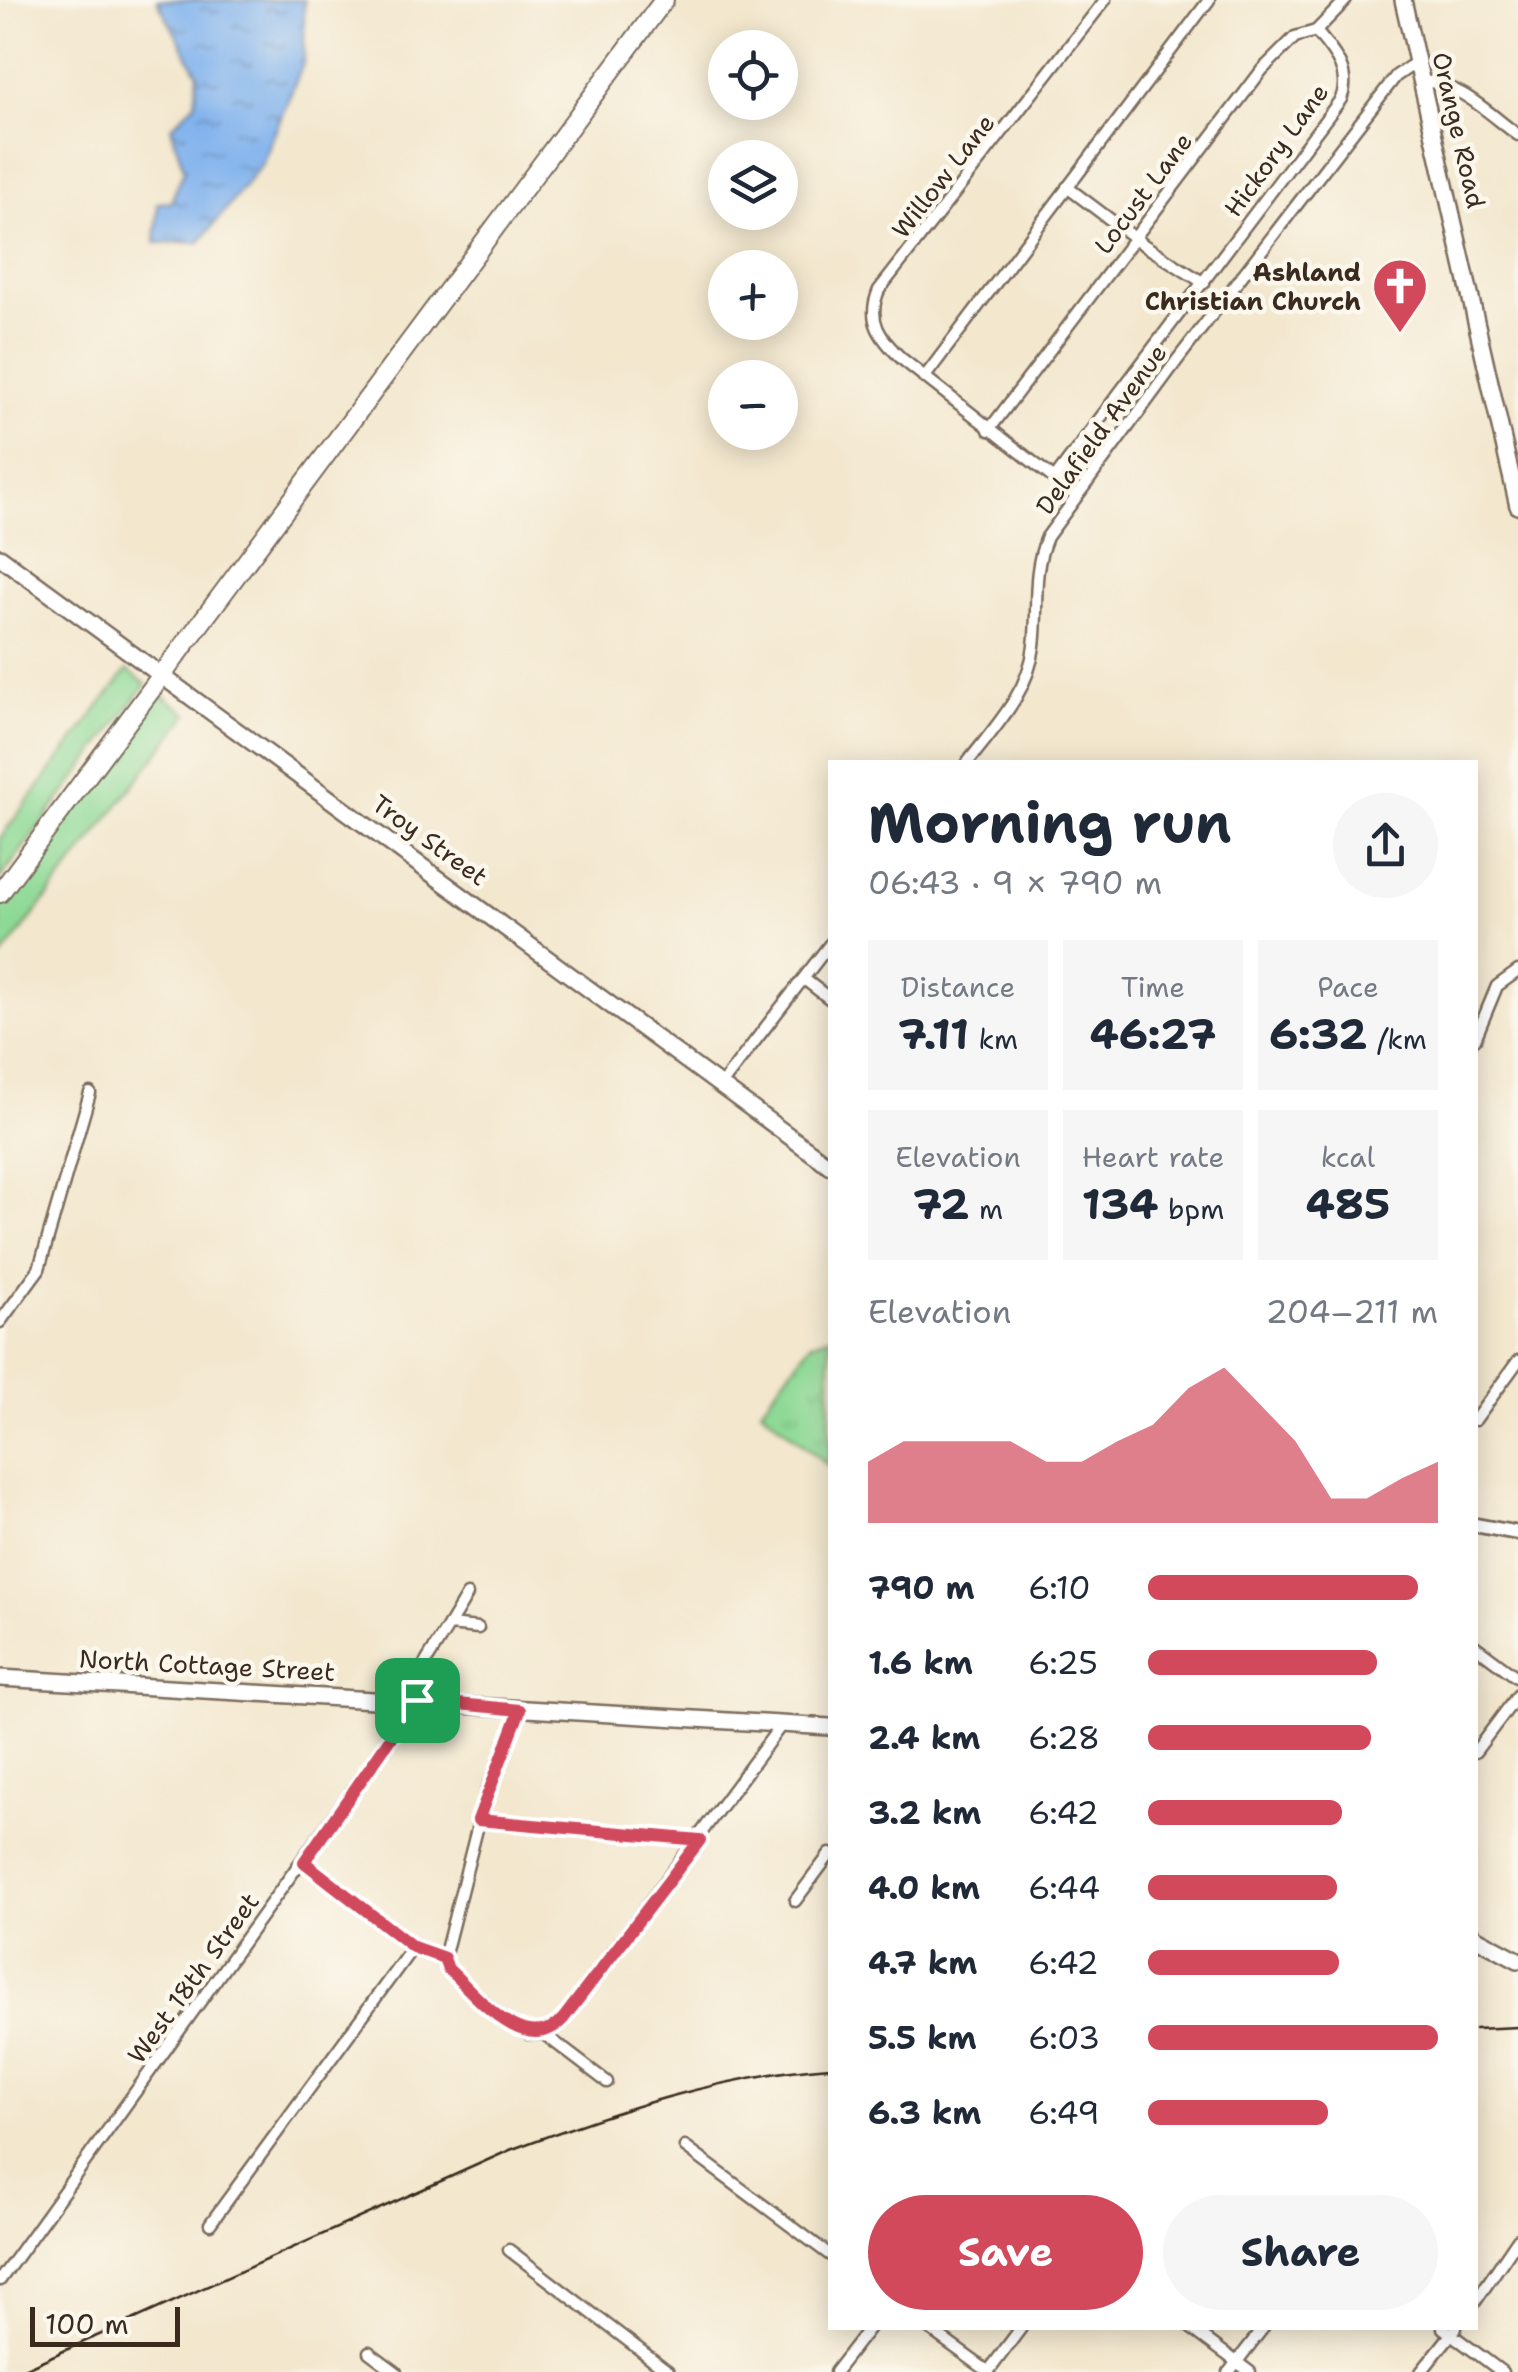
<!DOCTYPE html>
<meta charset="utf-8">
<style>
:root{--surface:#fff;--page:#f6f6f7;--text:#1f2937;--muted:#747a83;--accent:#d1495b}
body{margin:0;font-family:"Shantell Sans",sans-serif;background:var(--page);color:var(--text);height:100vh;display:flex;flex-direction:column;font-size:38px;white-space:nowrap}
*{box-sizing:border-box;margin:0}
p{font-size:32px;color:var(--muted)}
.icon{flex:none;width:55px;height:55px;fill:none;stroke:currentColor;stroke-width:2;stroke-linecap:round;stroke-linejoin:round}
.map{position:relative;flex:1;overflow:hidden}
.sheet{position:absolute;left:828px;top:760px;width:650px;height:1570px;display:flex;flex-direction:column;background:var(--surface);border-radius:0px;box-shadow:0 5px 25px #0003}
.sheet>*{flex:none}
.controls{position:absolute;left:708px;top:30px;display:grid;gap:20px}
.controls a{display:grid;place-items:center;width:90px;height:90px;border-radius:50%;background:var(--surface);box-shadow:0 5px 25px #0003;font-size:50px}
.scale{position:absolute;left:30px;bottom:25px;width:150px;box-sizing:border-box;padding-left:10px;border:5px solid #3b2a1e;border-top:0;font-size:28px;line-height:35px;white-space:nowrap;color:#3b2a1e;-webkit-text-stroke:8px #fbf7ec;paint-order:stroke}
.pin{position:absolute;display:grid;place-items:center;width:85px;height:85px;color:#fff;margin:-42px;border-radius:20px;box-shadow:0 5px 15px #0006}
.round{display:grid;place-items:center;flex:none;width:105px;height:105px;border-radius:52px;background:var(--page)}
.summary{display:flex;align-items:center;justify-content:space-between;height:170px;padding:0 40px}
h1{font-size:55px;font-weight:700;line-height:75px}
.figures{display:grid;grid-template-columns:repeat(3,1fr);gap:15px;height:170px;padding:10px 40px}
.figures div{display:grid;align-content:center;border-radius:0px;background:var(--page);text-align:center}
.figures b{font-size:42px;font-weight:700}
.figures small{font-size:28px;font-weight:400}
.figures p{font-size:28px}
.chart{height:280px;padding:20px 40px}
.chart p{display:flex;justify-content:space-between}
.chart svg{width:100%;height:180px;margin-top:10px;fill:var(--accent);opacity:.7}
.button{display:flex;gap:20px;margin-top:auto;padding:20px 40px}
.button a{flex:1;height:115px;border-radius:60px;background:var(--accent);color:#fff;font-size:40px;font-weight:700;line-height:115px;text-align:center}
.button a+a{background:var(--page);color:var(--text)}
ul{padding:0 40px;list-style:none;font-size:32px}
li{display:grid;grid-template-columns:160px 120px 1fr;align-items:center;height:75px}
li i{height:25px;border-radius:12px;background:var(--accent)}
.map>svg:first-child{display:block}
</style>
<div class="map">
<svg width="1518" height="2372" viewBox="0 0 1518 2372">
<defs>
<pattern id="park-tufts" width="24" height="20" patternUnits="userSpaceOnUse" patternTransform="scale(2.5)"><rect width="24" height="20" fill="#8ed995"/><path d="M3 7l-1-3M5 7V3M7 7l1-3M15 17l-1-3M17 17v-4M19 17l1-3" fill="none" stroke="#7bba80"/></pattern>
<pattern id="water-ripples" width="26" height="14" patternUnits="userSpaceOnUse" patternTransform="scale(2.5)"><rect width="26" height="14" fill="#82b3ed"/><path d="M2 4q2-2 4 0t4 0M15 11q2-2 4 0t4 0" fill="none" stroke="#6c92bf"/></pattern>
</defs>
<rect width="100%" height="100%" fill="#fbf7ec"/>
<filter id="ink" filterUnits="userSpaceOnUse"><feTurbulence type="fractalNoise" baseFrequency=".01" numOctaves="2"/><feDisplacementMap in="SourceGraphic" scale="20" xChannelSelector="R" yChannelSelector="G"/><feConvolveMatrix kernelMatrix="1 2 1 2 8 2 1 2 1" color-interpolation-filters="sRGB"/></filter>
<filter id="wash" filterUnits="userSpaceOnUse"><feTurbulence type="fractalNoise" baseFrequency=".0048" numOctaves="4" result="noise"/><feDisplacementMap in="SourceGraphic" scale="40" xChannelSelector="R" yChannelSelector="G"/><feGaussianBlur stdDeviation="2.25" result="paint"/><feColorMatrix in="noise" values="0 0 0 0 0 0 0 0 0 0 0 0 0 0 0 0 0 1.4 0 .05"/><feComposite in="paint" operator="in"/></filter>
<g filter="url(#wash)">
<rect width="100%" height="100%" fill="#f3e7ce"/>
<g fill="#8ed995" stroke="#64825a" stroke-width="2.5">
<polygon points="127,670 146,684 0,879 0,838"/>
<polygon points="158,692 188,714 0,959 0,907"/>
</g>
<polygon fill="url(#park-tufts)" stroke="#64825a" stroke-width="2.5" points="830,1336 830,1467 761,1409 811,1343"/>
<polygon fill="url(#water-ripples)" stroke="#5e6e86" stroke-width="2.5" points="157,0 304,0 304,61 262,164 200,242 155,243 158,203 171,202 184,170 171,127 195,103 198,74"/>
</g>
<g filter="url(#ink)">
<g fill="none" stroke-linecap="round" stroke-linejoin="round">
<g stroke="#7b6c5c" stroke-width="15">
<g id="minor">
<path d="M1422,81C1460,83 1489,114 1518,135"/>
<polyline points="1067,187 1144,245 1204,283"/>
<polyline points="924,378 1209,0"/>
<polyline points="989,430 1262,70 1295,37 1316,31 1346,0"/>
<path d="M1055,478L1341,99C1352,72 1333,52 1316,31"/>
<path d="M1076,496L902,359C880,338 866,320 879,290L1105,0"/>
<path d="M968,762C995,727 1029,692 1034,646C1039,608 1031,574 1047,537L1178,359L1396,76L1418,61"/>
<polyline points="804,979 830,999"/>
<polyline points="1475,1039 1497,986 1518,971"/>
<polyline points="721,1085 830,944"/>
<polyline points="0,1322 39,1269 90,1093"/>
<polyline points="1475,1420 1518,1361"/>
<polyline points="449,1625 467,1595"/>
<polyline points="1475,1646 1518,1678"/>
<polyline points="1475,1752 1518,1695"/>
<polyline points="478,1820 700,1840"/>
<polyline points="304,1862 416,1949 444,1958"/>
<polyline points="795,1901 830,1854"/>
<polyline points="444,1958 487,1790 520,1710"/>
<polyline points="444,1958 447,1969 508,2023 528,2034 544,2034 607,2082"/>
<polyline points="544,2034 563,2019 782,1724"/>
<polyline points="685,2147 830,2255"/>
<polyline points="210,2224 413,1947"/>
<polyline points="509,2250 669,2372"/>
<polyline points="0,2280 417,1700 415,1680 449,1625 478,1628"/>
<polyline points="1475,2302 1518,2239"/>
<polyline points="928,2328 989,2372"/>
<polyline points="1191,2328 1250,2372"/>
<polyline points="1443,2328 1502,2372"/>
<polyline points="369,2352 396,2372"/>
<polyline points="835,2372 869,2328"/>
<polyline points="988,2372 1021,2328"/>
<polyline points="1229,2372 1263,2328"/>
<polyline points="1421,2372 1456,2328"/>
</g>
</g>
<g stroke="#7b6c5c" stroke-width="18">
<polyline id="tertiary" points="1475,1525 1518,1533"/>
</g>
<g stroke="#7b6c5c" stroke-width="20">
<g id="secondary">
<polyline points="1403,0 1518,506"/>
<polyline points="0,557 830,1166"/>
</g>
</g>
<g stroke="#7b6c5c" stroke-width="20">
<g id="primary">
<polyline points="0,1678 830,1727"/>
<polyline points="1475,1937 1518,1960"/>
</g>
</g>
<g stroke="#7b6c5c" stroke-width="22">
<polyline id="trunk" points="0,893 664,0"/>
</g>
<use href="#minor" stroke="#fff" stroke-width="10"/>
<use href="#tertiary" stroke="#fff" stroke-width="12"/>
<use href="#secondary" stroke="#fff" stroke-width="15"/>
<use href="#primary" stroke="#fff" stroke-width="15"/>
<use href="#trunk" stroke="#fff" stroke-width="18"/>
<g stroke="#3b2a1e" stroke-width="2.5">
<polyline points="1475,2029 1518,2027"/>
<path d="M17,2372L510,2150C612,2112 721,2075 830,2067"/>
</g>
</g>
</g>
<g fill="none" stroke-linecap="round" stroke-linejoin="round" filter="url(#ink)">
<g stroke="#fff" stroke-width="20">
<path id="route" d="M417,1700L520,1710L478,1820L700,1840L563,2019C524,2059 477,1995 448,1969L444,1958L413,1947L304,1862Z"/>
</g>
<use href="#route" stroke="#d1495b" stroke-width="12"/>
</g>
<defs>
<g id="church-pin" transform="scale(2.875)"><path d="M0 17L-7.5 6A9.5 9.5 0 1 1 7.5 6Z" fill="#d1495b" stroke="#fbf7ec"/><path d="M-1.2-6h2.4v3.5h3.3v2.4h-3.3V6h-2.4V-.1h-3.3v-2.4h3.3Z" fill="#fff"/></g>
</defs>
<g fill-rule="evenodd">
<use href="#church-pin" x="1400" y="286"/>
</g>
<g text-anchor="middle" stroke-width="9" stroke-linejoin="round" paint-order="stroke">
<g font-size="25" fill="#3b2a1e" stroke="#fbf7ec">
<text transform="translate(1459 130) rotate(77)" y="9">Orange Road</text>
<text transform="translate(1276 150) rotate(-54)" y="9">Hickory Lane</text>
<text transform="translate(943 176) rotate(-52)" y="9">Willow Lane</text>
<text transform="translate(1143 193) rotate(-53)" y="9">Locust Lane</text>
<text transform="translate(1101 429) rotate(-54)" y="9">Delafield Avenue</text>
<text transform="translate(430 840) rotate(36)" y="9">Troy Street</text>
<text transform="translate(207 1665) rotate(3)" y="9">North Cottage Street</text>
<text transform="translate(193 1978) rotate(-54)" y="9">West 18th Street</text>
</g>
<g font-size="25" font-weight="bold" fill="#3b2a1e" stroke="#fbf7ec" text-anchor="end">
<text x="1361" y="281">Ashland<tspan x="1361" dy="29">Christian Church</tspan></text>
</g>
</g>
</svg>
<div class="controls">
<a><svg class="icon" aria-label="locate" viewBox="0 0 24 24"><circle cx="12" cy="12" r="6"/><path d="M12 2v4M12 18v4M2 12h4M18 12h4"/></svg></a>
<a><svg class="icon" aria-label="layers" viewBox="0 0 24 24"><path d="M12 4l9 5-9 5-9-5zM3 14l9 5 9-5"/></svg></a>
<a>+</a>
<a>−</a>
</div>
<div class="scale">100 m</div>
<div class="pin" style="left:417px;top:1700px;background:#1e9e55"><svg class="icon" aria-label="arrive" viewBox="0 0 24 24"><path d="M6 21V4h12l-3 4 3 4H6"/></svg></div>
<section class="sheet">
<div class="summary"><div><h1>Morning run</h1><p>06:43 · 9 × 790 m</p></div><a class="round"><svg class="icon" aria-label="share" viewBox="0 0 24 24"><path d="M12 15V3M7 8l5-5 5 5M5 13v7h14v-7"/></svg></a></div>
<div class="figures">
<div><p>Distance</p><b>7.11<small> km</small></b></div>
<div><p>Time</p><b>46:27</b></div>
<div><p>Pace</p><b>6:32<small> /km</small></b></div>
</div>
<div class="figures">
<div><p>Elevation</p><b>72<small> m</small></b></div>
<div><p>Heart rate</p><b>134<small> bpm</small></b></div>
<div><p>kcal</p><b>485</b></div>
</div>
<div class="chart"><p><span>Elevation</span>204–211 m</p>
<svg viewBox="0 0 160 44" preserveAspectRatio="none"><path d="M0 44V29L10 24L20 24L30 24L40 24L50 29L60 29L70 24L80 20L90 11L100 6L110 15L120 24L130 38L140 38L150 33L160 29V44z"/></svg>
</div>
<ul>
<li><b>790 m</b>6:10<i style="width:93%"></i></li>
<li><b>1.6 km</b>6:25<i style="width:79%"></i></li>
<li><b>2.4 km</b>6:28<i style="width:77%"></i></li>
<li><b>3.2 km</b>6:42<i style="width:67%"></i></li>
<li><b>4.0 km</b>6:44<i style="width:65%"></i></li>
<li><b>4.7 km</b>6:42<i style="width:66%"></i></li>
<li><b>5.5 km</b>6:03<i style="width:100%"></i></li>
<li><b>6.3 km</b>6:49<i style="width:62%"></i></li>
</ul>
<div class="button"><a>Save</a><a>Share</a></div>
</section>
</div>
